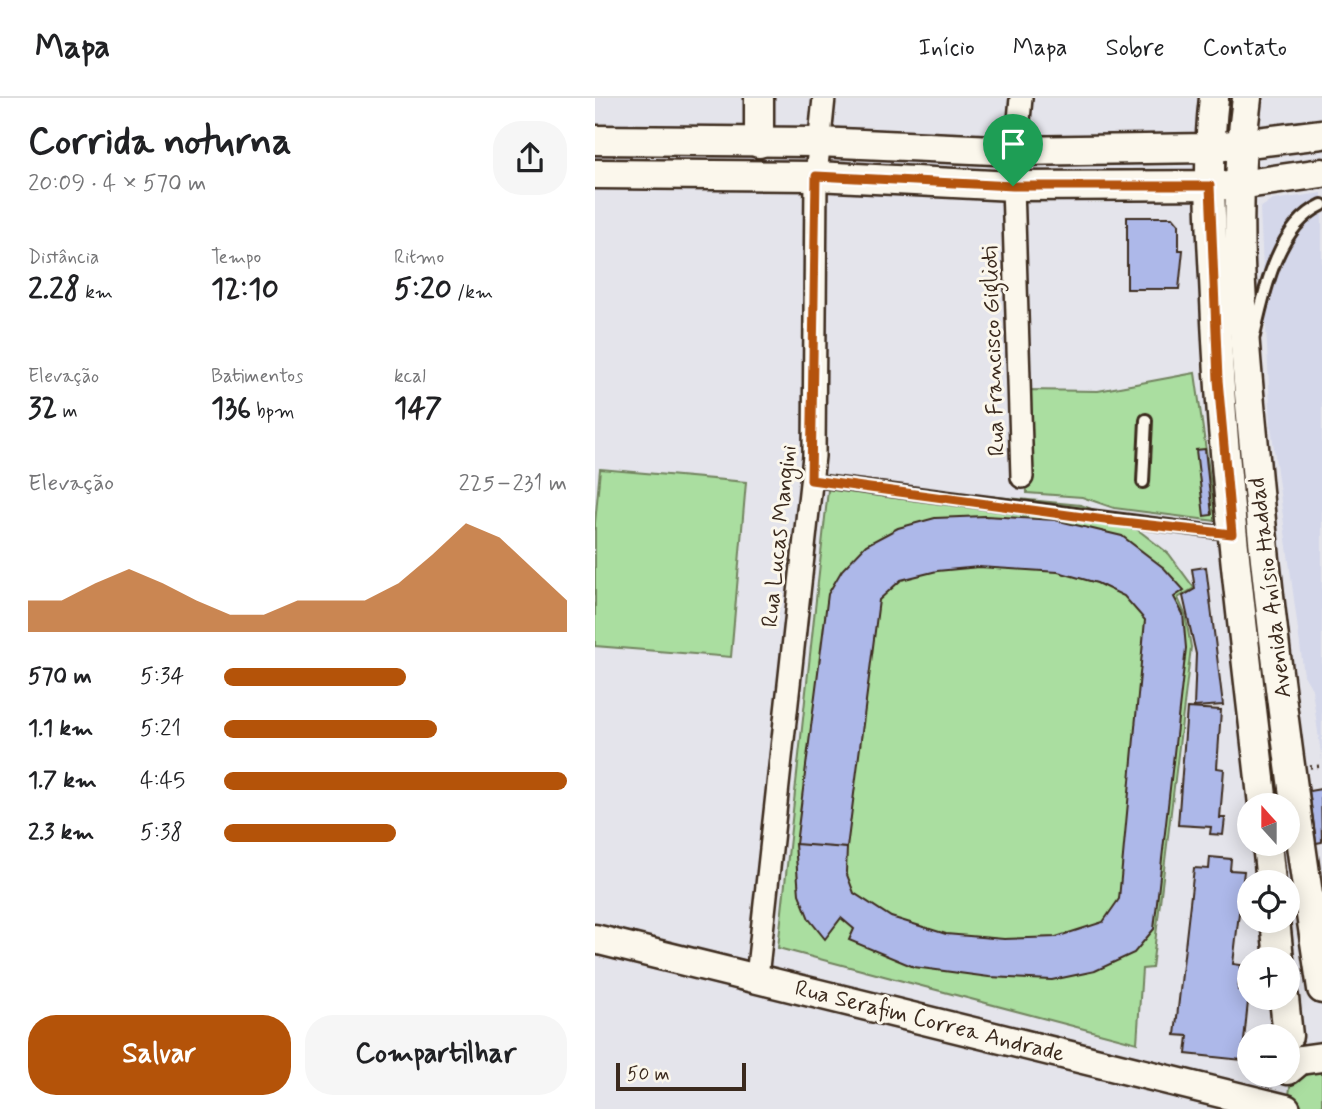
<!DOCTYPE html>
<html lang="pt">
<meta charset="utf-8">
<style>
:root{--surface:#fff;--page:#f6f6f6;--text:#202124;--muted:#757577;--line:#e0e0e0;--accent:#b45309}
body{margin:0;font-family:Mynerve,sans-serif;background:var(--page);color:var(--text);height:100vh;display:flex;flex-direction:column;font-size:26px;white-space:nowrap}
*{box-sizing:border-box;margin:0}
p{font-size:23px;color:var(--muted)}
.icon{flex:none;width:38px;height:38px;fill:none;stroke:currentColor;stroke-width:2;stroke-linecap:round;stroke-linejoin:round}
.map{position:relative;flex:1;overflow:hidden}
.sheet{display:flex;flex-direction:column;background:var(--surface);width:595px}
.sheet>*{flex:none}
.needle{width:46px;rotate:339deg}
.controls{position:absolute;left:642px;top:695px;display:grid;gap:14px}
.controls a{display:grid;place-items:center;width:63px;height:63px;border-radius:50%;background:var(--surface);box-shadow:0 4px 18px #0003;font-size:35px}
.scale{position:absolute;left:21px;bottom:18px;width:130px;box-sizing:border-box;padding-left:7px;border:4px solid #3b2a1e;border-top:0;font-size:19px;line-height:24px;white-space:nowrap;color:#3b2a1e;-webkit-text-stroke:5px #fbf7ec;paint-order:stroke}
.pin{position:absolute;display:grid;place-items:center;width:60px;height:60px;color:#fff;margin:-72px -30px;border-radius:50% 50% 50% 0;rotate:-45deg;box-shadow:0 0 7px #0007}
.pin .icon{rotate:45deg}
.round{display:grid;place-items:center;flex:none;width:74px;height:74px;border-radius:28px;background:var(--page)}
.headline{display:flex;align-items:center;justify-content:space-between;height:119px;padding:0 28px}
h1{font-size:38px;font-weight:700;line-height:52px}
.figures{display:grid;grid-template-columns:repeat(3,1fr);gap:10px;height:119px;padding:7px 28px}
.figures div{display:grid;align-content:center}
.figures b{font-size:30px;font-weight:700}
.figures small{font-size:19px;font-weight:400}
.figures p{font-size:19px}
.chart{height:196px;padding:14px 28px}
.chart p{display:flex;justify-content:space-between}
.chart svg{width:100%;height:126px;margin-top:7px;fill:var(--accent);opacity:.7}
.button{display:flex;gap:14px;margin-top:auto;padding:14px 28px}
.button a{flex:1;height:80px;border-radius:28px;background:var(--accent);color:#fff;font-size:28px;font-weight:700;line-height:80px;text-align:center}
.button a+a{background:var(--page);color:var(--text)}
ul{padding:0 28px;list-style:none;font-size:23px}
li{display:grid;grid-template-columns:112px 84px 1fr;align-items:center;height:52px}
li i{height:18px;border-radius:9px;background:var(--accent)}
header{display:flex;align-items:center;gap:42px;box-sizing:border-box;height:98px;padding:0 35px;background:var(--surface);border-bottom:2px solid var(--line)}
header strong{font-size:33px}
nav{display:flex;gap:38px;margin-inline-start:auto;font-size:24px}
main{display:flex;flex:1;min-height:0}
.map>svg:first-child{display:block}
</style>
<header>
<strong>Mapa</strong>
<nav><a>Início</a><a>Mapa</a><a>Sobre</a><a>Contato</a></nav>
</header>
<main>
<section class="sheet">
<div class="headline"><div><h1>Corrida noturna</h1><p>20:09 · 4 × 570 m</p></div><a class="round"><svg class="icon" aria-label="share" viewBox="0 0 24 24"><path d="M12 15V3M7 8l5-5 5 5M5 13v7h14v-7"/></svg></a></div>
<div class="figures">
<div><p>Distância</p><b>2.28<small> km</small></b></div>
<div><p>Tempo</p><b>12:10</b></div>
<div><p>Ritmo</p><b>5:20<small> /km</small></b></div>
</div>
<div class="figures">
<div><p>Elevação</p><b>32<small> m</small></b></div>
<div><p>Batimentos</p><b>136<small> bpm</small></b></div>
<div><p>kcal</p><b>147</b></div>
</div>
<div class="chart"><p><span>Elevação</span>225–231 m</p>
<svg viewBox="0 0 160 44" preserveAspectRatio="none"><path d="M0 44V33L10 33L20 27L30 22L40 27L50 33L60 38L70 38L80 33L90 33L100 33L110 27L120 17L130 6L140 11L150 22L160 33V44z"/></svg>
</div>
<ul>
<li><b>570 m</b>5:34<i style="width:53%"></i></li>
<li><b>1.1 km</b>5:21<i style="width:62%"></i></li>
<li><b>1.7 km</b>4:45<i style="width:100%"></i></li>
<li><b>2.3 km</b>5:38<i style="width:50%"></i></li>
</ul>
<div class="button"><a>Salvar</a><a>Compartilhar</a></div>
</section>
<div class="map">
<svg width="727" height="1011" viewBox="0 0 727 1011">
<rect width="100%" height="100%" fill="#e4e4eb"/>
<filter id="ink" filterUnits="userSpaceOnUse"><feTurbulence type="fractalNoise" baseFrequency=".0143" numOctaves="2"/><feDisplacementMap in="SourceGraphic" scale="14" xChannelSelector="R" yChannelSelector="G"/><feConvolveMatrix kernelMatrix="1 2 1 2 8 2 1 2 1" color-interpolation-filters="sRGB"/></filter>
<g filter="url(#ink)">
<polygon fill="#d4d7ea" points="727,95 727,663 717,591 709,577 676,328 665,110 677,102"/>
<g fill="#aadea0" stroke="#72845f" stroke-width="2">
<polygon points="600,275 621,423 519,410 487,399 432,395 430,292 503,293"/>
<polygon points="5,371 151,384 136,559 0,548 0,426"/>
<polygon points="234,383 486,407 531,424 547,435 574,456 599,490 583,500 590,516 596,549 557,870 547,871 542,945 183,850"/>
<polygon points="727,966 727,1011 701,1011 694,998 696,980"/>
</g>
<g fill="#adb8e9" stroke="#3b2a1e" stroke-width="2">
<polygon points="532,119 578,119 584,126 584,152 588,152 584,191 532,191"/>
<polygon points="610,351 617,417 609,418 601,352"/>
<polygon points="390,418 460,422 527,438 569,470 589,492 579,499 588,516 591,550 559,831 539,855 500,873 457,882 394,879 319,869 254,842 259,831 246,820 230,841 214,821 204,796 200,746 252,750 251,774 259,795 296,819 351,836 409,841 461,839 508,824 524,801 550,522 529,498 502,485 463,474 384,469 342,473 306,482 284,502 252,750 201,746 233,496 247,472 271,447 303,430 340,420"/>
<polygon points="611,469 628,607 599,609 601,556 588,498 600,491 597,471"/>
<polygon points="592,610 626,612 622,670 629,671 625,720 630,720 628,737 615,736 616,729 583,727"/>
<polygon points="726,691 727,744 721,745 714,693"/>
<polygon points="615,759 636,761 635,772 649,773 638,866 646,867 643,892 654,894 647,962 591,956 593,938 580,937 599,770 614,771"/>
</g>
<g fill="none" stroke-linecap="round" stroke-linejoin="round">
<g stroke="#3b2a1e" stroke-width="16">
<g id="lane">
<path d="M659,238C669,194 682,128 727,107"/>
<polyline points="216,382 637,436"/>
<polyline points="548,384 551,322"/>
</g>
</g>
<g stroke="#3b2a1e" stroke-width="26">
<g id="street">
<polyline points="426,0 418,88 427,379"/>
<polyline points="162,879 219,358 221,78 229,0"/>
</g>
</g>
<g stroke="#3b2a1e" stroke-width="33">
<g id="secondary">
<path d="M619,0C611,67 617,133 620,201C627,370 649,538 668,707"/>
<path d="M652,0C636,115 648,234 659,349C675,531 700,711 727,891"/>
<polyline points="0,42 223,44 421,53 613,50 727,36"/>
<polyline points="164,45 164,0"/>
<polyline points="0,76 221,78 418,88 644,87 727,75"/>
<polyline points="672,746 676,784"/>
<polyline points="680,822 684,861"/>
<polyline points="0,841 691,1011"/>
<polyline points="689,900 693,938"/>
<polyline points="693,972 705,962 727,959"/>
</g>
</g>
<polyline stroke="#3b2a1e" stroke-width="3.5" stroke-dasharray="2 5" stroke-linecap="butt" points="715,669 727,668"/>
<use href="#lane" stroke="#fbf7ec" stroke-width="10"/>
<use href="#street" stroke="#fbf7ec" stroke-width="21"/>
<use href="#secondary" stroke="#fbf7ec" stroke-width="28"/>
</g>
</g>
<g fill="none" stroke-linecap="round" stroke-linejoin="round" filter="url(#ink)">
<g stroke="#fff" stroke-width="14">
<polygon id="route" points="221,78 418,88 615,88 623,282 637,436 510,422 216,382"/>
</g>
<use href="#route" stroke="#b45309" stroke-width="9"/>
</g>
<g text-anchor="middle" stroke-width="6" stroke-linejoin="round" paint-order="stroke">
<g font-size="23" fill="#3b2a1e" stroke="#fbf7ec">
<text transform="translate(397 253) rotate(-92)" y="8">Rua Francisco Giglioti</text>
<text transform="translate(183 438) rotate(-84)" y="8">Rua Lucas Mangini</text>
<text transform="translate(674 490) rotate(-97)" y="8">Avenida Anísio Haddad</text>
<text transform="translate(335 922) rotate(14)" y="8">Rua Serafim Correa Andrade</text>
</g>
</g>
</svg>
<div class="controls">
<a><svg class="needle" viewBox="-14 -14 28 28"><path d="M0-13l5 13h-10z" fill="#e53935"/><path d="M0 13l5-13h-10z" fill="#757577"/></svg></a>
<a><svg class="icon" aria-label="locate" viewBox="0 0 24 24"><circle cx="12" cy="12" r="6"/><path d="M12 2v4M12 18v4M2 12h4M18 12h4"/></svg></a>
<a>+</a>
<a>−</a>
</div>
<div class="scale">50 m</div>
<div class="pin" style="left:418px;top:88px;background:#1e9e55"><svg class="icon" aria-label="arrive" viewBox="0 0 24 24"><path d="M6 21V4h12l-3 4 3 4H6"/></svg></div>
</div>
</main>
